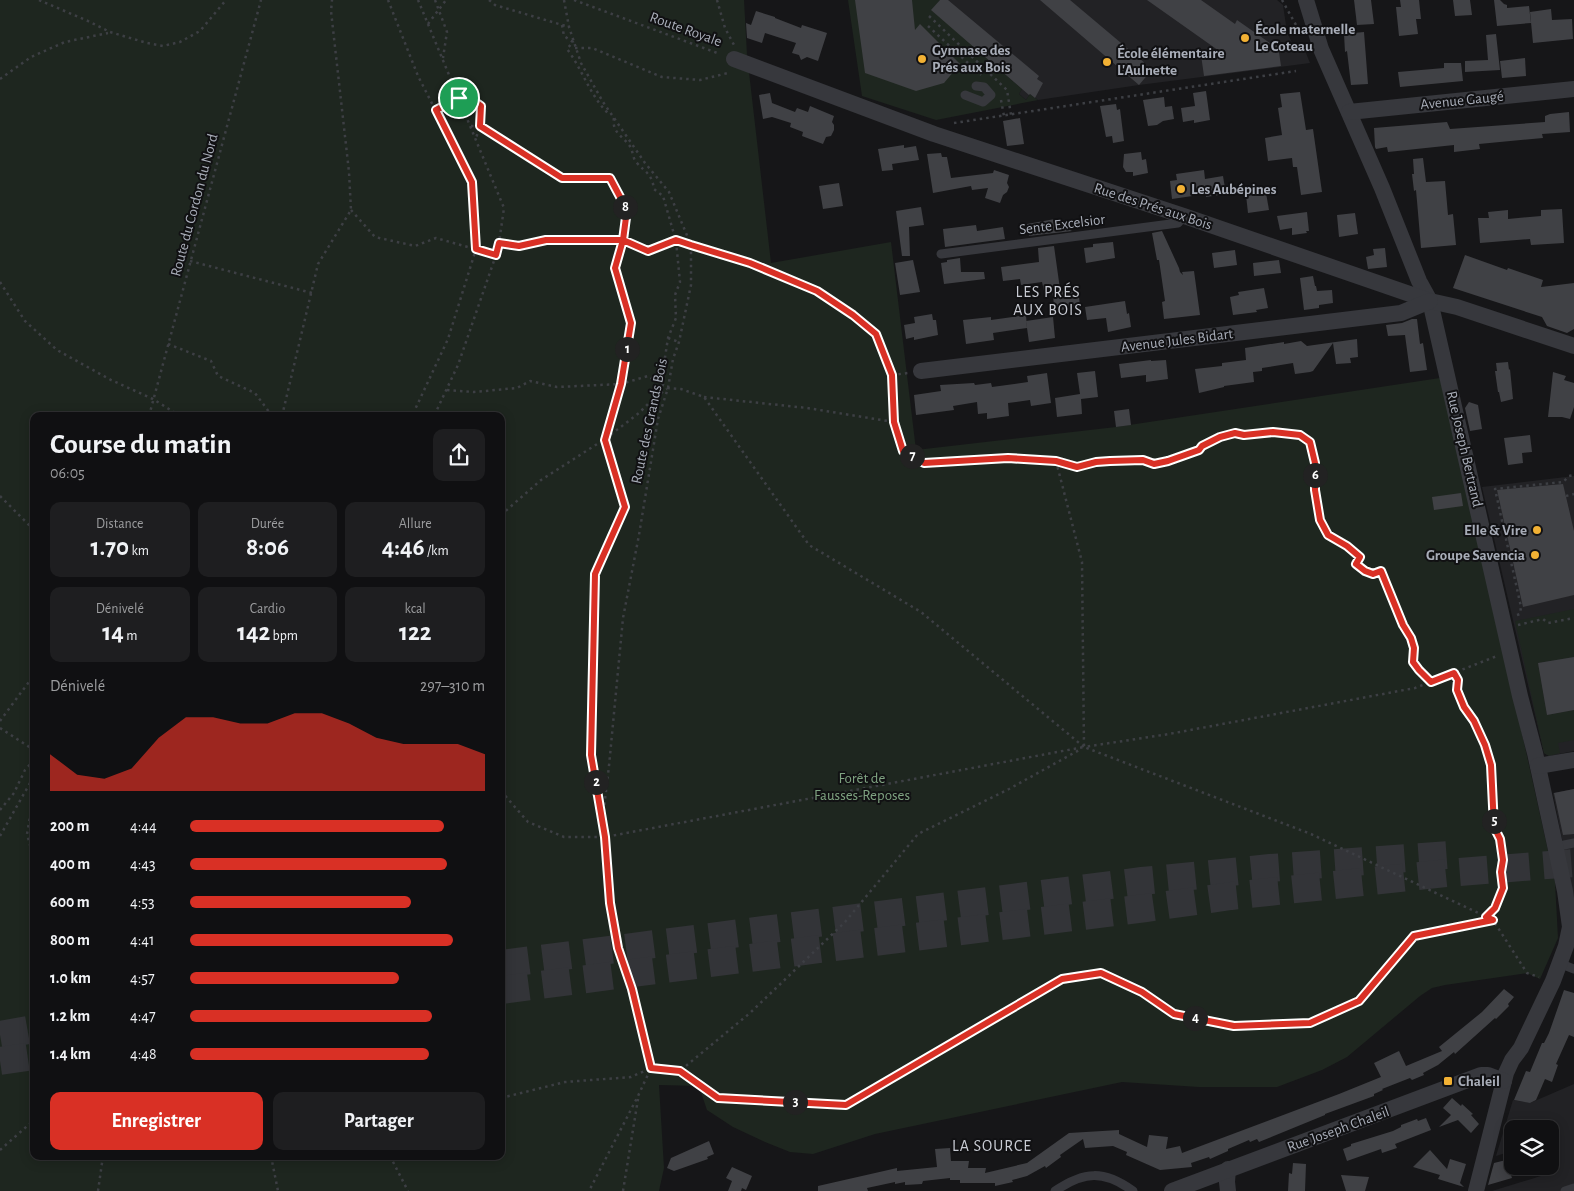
<!DOCTYPE html>
<html lang="fr">
<meta charset="utf-8">
<style>
:root{--surface:#101012;--page:#1e1e20;--text:#f1f3f6;--muted:#9c9d9f;--line:#303032;--accent:#d93025}
body{margin:0;font-family:"Alegreya Sans",sans-serif;background:var(--page);color:var(--text);height:100vh;display:flex;flex-direction:column;font-size:19px;white-space:nowrap}
*{box-sizing:border-box;margin:0}
p{font-size:16px;color:var(--muted)}
.icon{flex:none;width:28px;height:28px;fill:none;stroke:currentColor;stroke-width:2;stroke-linecap:round;stroke-linejoin:round}
.map{position:relative;flex:1;overflow:hidden}
.sheet{position:absolute;left:30px;top:412px;width:475px;height:748px;display:flex;flex-direction:column;background:var(--surface);border-radius:10px;box-shadow:0 2px 12px #0003,0 0 0 1px var(--line)}
.sheet>*{flex:none}
.tools{position:absolute;left:1504px;top:1120px;display:grid;gap:10px}
.tools a{display:grid;place-items:center;width:55px;height:55px;border-radius:10px;background:var(--surface);box-shadow:0 2px 12px #0003,0 0 0 1px var(--line);font-size:25px}
.pin{position:absolute;display:grid;place-items:center;width:42px;height:42px;color:#fff;margin:-21px;border:2px solid #fff;border-radius:50%;box-shadow:0 1px 5px #0007}
.km{position:absolute;width:25px;height:25px;margin:-12px;border-radius:50%;background:#222;color:#fff;font-size:14px;line-height:25px;text-align:center}
.round{display:grid;place-items:center;flex:none;width:52px;height:52px;border-radius:10px;background:var(--page)}
.overview{display:flex;align-items:center;justify-content:space-between;height:85px;padding:0 20px}
h1{font-size:28px;font-weight:700;line-height:38px}
.figures{display:grid;grid-template-columns:repeat(3,1fr);gap:8px;height:85px;padding:5px 20px}
.figures div{display:grid;align-content:center;border-radius:10px;background:var(--page);text-align:center}
.figures b{font-size:25px;font-weight:700}
.figures small{font-size:14px;font-weight:400}
.figures p{font-size:14px}
.chart{height:140px;padding:10px 20px}
.chart p{display:flex;justify-content:space-between}
.chart svg{width:100%;height:90px;margin-top:5px;fill:var(--accent);opacity:.7}
.cta{display:flex;gap:10px;margin-top:auto;padding:10px 20px}
.cta a{flex:1;height:58px;border-radius:10px;background:var(--accent);color:#fff;font-size:20px;font-weight:700;line-height:58px;text-align:center}
.cta a+a{background:var(--page);color:var(--text)}
ul{padding:0 20px;list-style:none;font-size:16px}
li{display:grid;grid-template-columns:80px 60px 1fr;align-items:center;height:38px}
li i{height:12px;border-radius:6px;background:var(--accent)}
.map>svg:first-child{display:block}
</style>
<div class="map">
<svg width="1574" height="1191" viewBox="0 0 1574 1191">
<rect width="100%" height="100%" fill="#161618"/>
<g fill="#222225">
<polygon points="940,0 1277,0 1283,5 1287,32 1293,45 1302,43 1310,63 1139,85 1038,100 1030,94 1026,100 1019,94 1022,89 931,10"/>
<polygon points="1574,476 1574,751 1549,756 1544,753 1482,487"/>
<polygon points="1574,789 1574,900 1553,793"/>
<polygon points="1574,1084 1574,1191 1492,1191 1544,1175 1542,1166 1550,1166 1550,1129 1512,1129 1512,1151 1496,1156 1513,1100 1530,1103"/>
</g>
<g fill="#1e261f" fill-rule="evenodd">
<path d="M0,0H744L747,55L771,263L891,242L916,450L1116,427L1440,378L1482,554L1555,882L1558,938L1540,979L1527,973L1445,985L1432,988L1420,996L1347,1057L1322,1070L1277,1087H1199L1122,1082L875,1134L813,1154L790,1152L765,1142L733,1127L707,1110L699,1086L659,1085L664,1168L659,1191H0ZM34,416H501V1156H34Z"/>
<polygon points="848,0 940,0 932,10 1022,89 1019,94 1026,100 1030,94 1038,100 936,120 862,96"/>
<polygon points="1574,609 1574,657 1538,663 1547,715 1574,710 1574,740 1558,743 1560,753 1549,756 1544,753 1515,621"/>
</g>
<g fill="#404145">
<polygon points="855,0 912,0 915,30 920,24 960,64 944,83 916,91 865,73"/>
<polygon points="940,0 948,0 1039,76 1037,79 1043,83 1035,98 1030,94 1029,95 931,10"/>
<polygon points="1040,0 1070,0 1146,64 1144,67 1150,72 1139,85"/>
<polygon points="1147,0 1201,0 1235,24 1237,20 1274,46 1278,45 1281,66 1204,76 1201,55 1222,53"/>
<polygon points="1354,0 1371,0 1374,24 1357,25"/>
<polygon points="1400,0 1419,0 1421,19 1416,19 1418,34 1399,36 1396,7 1401,7"/>
<polygon points="1453,0 1470,0 1472,15 1455,16"/>
<polygon points="1494,0 1500,0 1504,4 1507,5 1507,8 1529,6 1531,23 1497,26"/>
<polygon points="1551,9 1552,20 1572,19 1573,39 1533,43 1530,12"/>
<polygon points="756,11 775,17 775,18 801,28 802,25 827,33 818,61 807,57 801,60 799,55 792,53 796,43 765,33 762,43 747,38 746,23 751,25"/>
<polygon points="1364,32 1368,84 1351,85 1347,51 1345,52 1344,34"/>
<polygon points="1496,34 1500,70 1465,72 1465,61 1488,60 1486,35"/>
<polygon points="1525,58 1526,76 1502,78 1500,61"/>
<polygon points="1444,63 1461,63 1463,81 1400,87 1398,72 1444,68"/>
<polygon points="1206,91 1210,120 1194,123 1194,120 1183,122 1181,108 1195,106 1193,93"/>
<polygon points="1300,92 1306,130 1313,129 1322,192 1301,195 1297,167 1293,167 1292,158 1268,161 1265,138 1282,135 1278,108 1282,107 1280,94"/>
<polygon points="770,93 772,103 795,112 797,108 808,112 810,106 834,116 832,122 834,125 834,130 831,136 826,137 823,144 802,136 803,132 790,127 791,123 772,117 763,119 759,95"/>
<polygon points="1164,97 1165,107 1172,106 1174,119 1163,121 1157,125 1148,126 1143,100"/>
<polygon points="1116,104 1117,110 1120,109 1124,141 1113,143 1112,136 1106,137 1100,106"/>
<polygon points="1569,112 1570,132 1542,134 1543,138 1479,144 1480,149 1454,152 1454,145 1388,152 1387,147 1376,149 1375,147 1374,128 1447,122 1450,129 1545,122 1545,116 1550,114"/>
<polygon points="1020,118 1024,144 1007,146 1003,121"/>
<polygon points="904,145 904,148 916,146 919,160 892,164 893,170 882,171 878,149"/>
<polygon points="1141,152 1142,160 1146,159 1148,173 1133,176 1133,172 1126,172 1123,167 1124,154"/>
<polygon points="941,153 942,157 947,157 951,178 993,173 994,170 1009,175 1007,183 1009,187 1007,192 1003,195 1000,203 985,198 988,188 972,190 971,186 933,193 927,154"/>
<polygon points="1423,158 1426,182 1445,181 1448,215 1453,214 1456,245 1421,248 1417,201 1416,190 1414,191 1412,174 1414,174 1413,159"/>
<polygon points="1204,170 1205,179 1223,176 1226,194 1206,197 1206,194 1172,199 1170,181 1177,180 1176,174"/>
<polygon points="839,183 843,206 823,209 819,186"/>
<polygon points="1266,193 1269,210 1248,213 1246,195"/>
<polygon points="921,207 924,225 909,227 910,256 902,256 896,211"/>
<polygon points="1562,209 1564,243 1531,245 1530,239 1480,243 1478,218 1489,218 1488,212 1508,210 1508,219 1541,216 1541,210"/>
<polygon points="1307,212 1309,231 1306,231 1307,233 1292,235 1292,228 1280,230 1277,216"/>
<polygon points="1355,213 1358,234 1339,237 1337,215"/>
<polygon points="1055,219 1056,223 1072,231 1029,236 1027,224"/>
<polygon points="976,225 977,231 1003,227 1005,239 945,247 943,229"/>
<polygon points="1162,231 1179,268 1180,272 1183,275 1182,272 1194,271 1200,315 1164,319 1162,302 1165,301 1159,260 1157,260 1152,233"/>
<polygon points="1113,242 1115,258 1086,263 1084,248 1093,247 1093,244"/>
<polygon points="1054,246 1060,289 1044,291 1042,282 1021,285 1020,279 1003,281 1001,267 1039,262 1038,248"/>
<polygon points="1385,248 1387,267 1368,269 1366,257 1374,255 1373,249"/>
<polygon points="1235,250 1237,265 1214,268 1212,253"/>
<polygon points="1465,255 1507,270 1508,268 1543,280 1541,287 1574,283 1574,329 1567,333 1547,326 1542,317 1453,288"/>
<polygon points="960,258 961,272 984,272 985,279 944,284 941,263 947,262 947,260"/>
<polygon points="913,260 920,292 900,295 895,263"/>
<polygon points="1279,260 1281,273 1254,276 1253,263"/>
<polygon points="1313,276 1315,286 1316,286 1317,291 1332,290 1333,303 1319,305 1319,308 1304,310 1300,278"/>
<polygon points="1078,286 1080,307 1055,311 1052,290"/>
<polygon points="1264,288 1268,308 1256,310 1257,312 1233,315 1230,297 1239,295 1238,292"/>
<polygon points="1125,301 1127,314 1129,313 1131,327 1108,332 1106,318 1087,320 1085,307"/>
<polygon points="932,314 933,320 936,320 938,335 914,340 914,337 906,339 904,325 915,323 914,317"/>
<polygon points="1026,315 1027,328 993,333 994,340 966,344 963,320 991,317 991,320"/>
<polygon points="1053,317 1055,338 1029,342 1026,321"/>
<polygon points="1412,319 1417,319 1420,344 1423,343 1427,370 1410,372 1405,335 1388,336 1386,325 1402,323"/>
<polygon points="1357,339 1358,357 1350,358 1351,363 1336,364 1333,343 1313,371 1310,372 1295,374 1293,363 1262,368 1262,371 1253,372 1254,382 1224,386 1224,387 1199,393 1195,369 1222,366 1222,363 1246,360 1245,348 1284,342 1284,344 1301,341 1307,346"/>
<polygon points="1151,360 1151,361 1166,360 1168,379 1146,382 1146,375 1121,378 1119,364"/>
<polygon points="1508,362 1509,370 1510,369 1513,399 1501,402 1499,392 1498,392 1495,371 1497,371 1496,363"/>
<polygon points="1095,371 1098,397 1081,399 1082,414 1057,417 1055,398 1080,394 1077,373"/>
<polygon points="1553,372 1566,376 1564,380 1574,383 1574,407 1570,419 1562,417 1548,417"/>
<polygon points="1047,373 1051,403 1031,406 1030,400 1008,403 1009,416 987,419 987,413 978,414 977,402 953,406 954,410 916,415 914,395 941,391 940,385 974,383 975,385 991,383 992,387 1028,382 1027,376"/>
<polygon points="1469,402 1478,405 1482,429 1470,431 1465,408"/>
<polygon points="1129,409 1131,425 1116,427 1114,411"/>
<polygon points="1530,435 1532,452 1522,453 1523,463 1508,465 1504,438"/>
<polygon points="1563,484 1574,531 1574,595 1523,607 1497,490"/>
<polygon points="1461,493 1463,506 1434,510 1432,497"/>
<polygon points="1574,657 1574,710 1547,715 1538,663"/>
<polygon points="1574,789 1574,834 1563,835 1554,793"/>
<polygon points="1504,989 1514,997 1508,1004 1509,1006 1496,1019 1495,1018 1455,1054 1454,1052 1438,1065 1423,1073 1424,1075 1412,1080 1410,1078 1382,1089 1383,1090 1374,1094 1374,1096 1325,1114 1325,1115 1259,1142 1257,1139 1250,1142 1249,1140 1228,1149 1228,1151 1210,1159 1209,1157 1191,1163 1192,1167 1160,1170 1126,1155 1127,1152 1113,1146 1085,1148 1083,1139 1060,1155 1061,1157 1046,1168 1045,1166 1027,1176 1012,1180 1013,1182 995,1186 995,1183 960,1183 960,1180 950,1180 950,1178 923,1181 922,1184 905,1185 905,1182 895,1184 895,1182 867,1188 868,1191 818,1191 818,1186 897,1168 897,1171 937,1167 935,1149 950,1148 951,1161 969,1161 968,1168 986,1168 985,1173 1027,1163 1069,1133 1119,1130 1119,1134 1147,1147 1149,1135 1168,1137 1166,1149 1180,1146 1182,1153 1339,1094 1381,1077 1374,1063 1399,1051 1406,1066 1442,1051 1439,1047 1482,1012"/>
<polygon points="1564,990 1574,993 1574,1037 1569,1035 1556,1064 1558,1065 1552,1082 1545,1079 1536,1100 1530,1103 1514,1100 1526,1071 1530,1072 1542,1043 1544,1043 1549,1033"/>
<polygon points="1452,1098 1461,1106 1462,1104 1473,1114 1471,1115 1479,1124 1471,1133 1458,1120 1439,1127 1451,1115 1443,1108"/>
<polygon points="1426,1118 1431,1130 1395,1144 1397,1148 1382,1153 1381,1149 1347,1161 1343,1149 1351,1146 1351,1144 1393,1131 1401,1127 1401,1125 1417,1119 1418,1121"/>
<polygon points="709,1141 714,1154 707,1157 708,1159 674,1171 667,1168 671,1158"/>
<polygon points="1430,1150 1447,1169 1450,1159 1466,1164 1460,1183 1464,1187 1438,1179 1440,1175 1413,1167"/>
<polygon points="1506,1160 1512,1178 1488,1185 1494,1163"/>
<polygon points="1293,1163 1306,1164 1305,1191 1288,1191 1289,1173 1292,1174"/>
<polygon points="732,1167 752,1176 746,1190 742,1188 741,1191 728,1191 732,1181 726,1178"/>
<polygon points="1341,1175 1369,1177 1365,1191 1346,1191"/>
</g>
<g fill="none" stroke-linecap="round" stroke-linejoin="round">
<g stroke="#333438" stroke-width="28" stroke-dasharray="28 14" stroke-linecap="butt">
<polyline points="501,964 1142,881 1270,868 1448,855"/>
<polyline points="501,990 859,944 1146,908 1231,896 1447,873 1574,863"/>
<polyline points="0,1035 34,1029"/>
<polyline points="0,1061 34,1056"/>
</g>
<g stroke="#3d3f44" stroke-width="2.5" stroke-dasharray="2.5 4" stroke-linecap="butt">
<polyline points="39,0 88,21 110,32 147,43 163,46 180,42 200,31 226,0"/>
<polyline points="388,0 418,76 472,182 476,249 448,339 412,416"/>
<polyline points="418,0 504,208 499,243 496,255 458,365 434,416"/>
<polyline points="435,0 447,32 443,58"/>
<polyline points="489,0 495,5 569,27"/>
<polyline points="564,0 569,27 581,63 603,102 645,163 669,192 691,245 691,285 679,342 673,359 668,388 658,419 639,535 623,618 609,766 604,808 606,856 610,903 618,948 631,989 651,1068 638,1096 589,1191"/>
<polyline points="574,0 720,54"/>
<polyline points="717,0 725,28 734,45"/>
<polyline points="1282,0 1296,25"/>
<polyline points="929,16 1007,90 1011,115"/>
<polyline points="428,24 446,0"/>
<path d="M562,25L564,36L573,42L567,49C583,70 590,97 610,115"/>
<polyline points="928,26 981,75"/>
<polyline points="575,48 592,48 662,77 700,80 728,73"/>
<polyline points="0,79 31,57 65,42 108,33"/>
<polyline points="1001,100 1004,116"/>
<path d="M436,110C455,100 461,92 481,106L480,126L476,138"/>
<path d="M614,118C611,133 625,137 631,148C633,153 633,159 637,163C646,173 652,174 654,189L663,196L676,241L680,282L675,295L676,318L668,338L661,383L654,398"/>
<polyline points="954,123 1296,71"/>
<polyline points="471,126 480,126 562,178 609,177 627,210 623,240 615,268 631,323 621,384 605,439 625,507 595,574 591,755 603,824"/>
<polyline points="351,210 375,237 415,246 436,238 496,255"/>
<polyline points="499,243 519,246 546,240 623,240 648,251 676,241 691,245 750,263 817,291 853,315 876,334 892,375 894,422 903,451 925,463 1008,458 1056,461 1082,562 1084,747"/>
<polyline points="190,261 312,293"/>
<polyline points="0,282 25,321 57,350 111,380 153,399 180,416"/>
<polyline points="668,338 679,342"/>
<polyline points="168,344 211,361 218,376 255,393 272,416"/>
<polyline points="892,375 908,373"/>
<polyline points="447,390 474,392 517,388 530,381 557,387 621,384 648,376 668,388 681,389 704,397 809,545 921,612 1084,747 1169,734 1415,688 1497,656"/>
<polyline points="704,397 807,408 894,422"/>
<polyline points="149,416 261,0"/>
<polyline points="282,416 318,264 351,210 349,172 331,11 332,0"/>
<polyline points="1056,461 1077,467 1096,462 1110,461 1143,460 1154,464 1168,461 1199,450 1202,446 1220,437 1235,433 1244,435 1273,432 1300,435 1310,442 1315,463 1315,490 1320,520 1328,535 1347,546 1360,557 1356,564 1365,571 1373,574 1381,571 1403,625 1411,638 1414,648 1413,662 1419,670 1431,682"/>
<polyline points="0,496 34,530"/>
<polyline points="1566,496 1574,494"/>
<polyline points="501,515 541,480 605,439 639,413 654,398 667,389"/>
<polyline points="1517,615 1520,614 1521,607 1495,489 1563,482 1569,476 1574,475"/>
<polyline points="1518,625 1543,619 1548,623 1574,618"/>
<polyline points="1454,673 1458,680 1457,690 1464,707 1474,721 1485,745 1491,765 1493,790 1493,827 1501,839 1503,860 1501,872 1503,888 1495,908 1486,917"/>
<polyline points="0,721 34,675"/>
<polyline points="0,728 34,750"/>
<polyline points="501,791 528,822 564,837 605,837 1084,747 1311,834 1491,919"/>
<polyline points="34,793 27,834 34,860"/>
<polyline points="0,810 14,793 25,770 34,760"/>
<polyline points="0,836 34,776"/>
<polyline points="681,1070 750,1013 845,922 918,834 1009,789 1081,749"/>
<polyline points="501,1098 565,1082 631,1077 651,1068 680,1071 718,1098 846,1105 1062,979 1101,973 1141,992 1174,1014 1234,1026 1310,1023 1359,1001 1414,936 1493,920 1527,973 1539,977"/>
<polyline points="0,1150 34,1120"/>
<polyline points="271,1156 278,1191"/>
<polyline points="390,1156 408,1191"/>
<polyline points="98,1191 103,1156"/>
<polyline points="623,1191 638,1099"/>
</g>
<g stroke="#37383d" stroke-width="9">
<polyline points="965,95 983,102 991,95 984,87 976,86"/>
<polyline points="941,254 1178,223 1184,216"/>
<polyline points="1555,847 1574,843"/>
<polyline points="1559,963 1574,969"/>
<path d="M1055,1191C1084,1171 1104,1170 1133,1191"/>
<polyline points="1565,1191 1574,1188"/>
</g>
<g stroke="#37383d" stroke-width="16">
<polyline points="1306,0 1321,49 1382,188 1419,281 1430,301 1520,696 1535,753 1565,891 1570,927 1566,946 1553,981 1521,1048 1512,1060 1506,1073 1476,1191"/>
<polyline points="734,59 934,134 1184,216 1430,301 1457,307 1574,346"/>
<polyline points="1349,112 1574,89"/>
<polyline points="921,371 1401,313 1430,301"/>
<polyline points="1538,766 1574,760"/>
<polyline points="1228,1169 1227,1182 1228,1191"/>
<polyline points="1172,1191 1481,1075 1488,1075 1504,1081"/>
</g>
</g>
<g fill="none" stroke-linecap="round" stroke-linejoin="round">
<g stroke="#fff" stroke-width="10">
<polyline id="route" points="459,98 436,110 472,182 476,249 496,255 499,243 519,246 546,240 623,240 615,268 631,323 621,384 605,440 625,507 595,574 591,755 605,837 610,903 618,948 632,989 651,1068 680,1071 718,1098 846,1105 1062,979 1101,973 1142,992 1174,1014 1234,1026 1310,1023 1359,1001 1414,936 1493,920 1486,917 1495,908 1503,888 1501,872 1503,860 1500,839 1494,827 1491,765 1485,745 1474,721 1464,707 1457,690 1458,680 1454,673 1431,682 1419,670 1413,662 1414,648 1411,638 1403,625 1381,571 1373,574 1365,571 1356,564 1360,557 1347,546 1328,535 1320,520 1315,490 1315,463 1310,442 1300,435 1273,432 1244,435 1235,433 1220,437 1202,446 1199,450 1168,461 1154,464 1143,460 1110,461 1096,462 1077,467 1056,461 1008,458 924,463 903,451 894,422 892,375 876,334 853,315 817,291 750,263 691,245 676,240 648,251 623,240 627,210 610,178 562,178 480,126 481,106 471,99 459,98"/>
</g>
<use href="#route" stroke="#d93025" stroke-width="6"/>
</g>
<g fill="#f2b134" stroke="#111113" stroke-width="2">
<circle cx="1245" cy="38" r="5"/>
<circle cx="922" cy="59" r="5"/>
<circle cx="1107" cy="62" r="5"/>
<circle cx="1181" cy="189" r="5"/>
<circle cx="1537" cy="530" r="5"/>
<circle cx="1535" cy="555" r="5"/>
<rect x="1443" y="1076" width="10" height="10" rx="2.5"/>
</g>
<g text-anchor="middle" stroke-width="4" stroke-linejoin="round" paint-order="stroke">
<g font-size="15" fill="#a8adb8" stroke="#111113">
<text transform="translate(686 29) rotate(20)" y="5">Route Royale</text>
<text transform="translate(1462 100) rotate(-6)" y="5">Avenue Gaugé</text>
<text transform="translate(194 205) rotate(-75)" y="5">Route du Cordon du Nord</text>
<text transform="translate(1153 206) rotate(18)" y="5">Rue des Prés aux Bois</text>
<text transform="translate(1062 224) rotate(-7)" y="5">Sente Excelsior</text>
<text transform="translate(1177 340) rotate(-7)" y="5">Avenue Jules Bidart</text>
<text transform="translate(649 421) rotate(-78)" y="5">Route des Grands Bois</text>
<text transform="translate(1465 449) rotate(77)" y="5">Rue Joseph Bertrand</text>
<text transform="translate(1338 1129) rotate(-20)" y="5">Rue Joseph Chaleil</text>
</g>
<g font-size="15" font-weight="bold" fill="#a8adb8" stroke="#111113" text-anchor="start">
<text x="1255" y="34">École maternelle<tspan x="1255" dy="17">Le Coteau</tspan></text>
<text x="932" y="55">Gymnase des<tspan x="932" dy="17">Prés aux Bois</tspan></text>
<text x="1117" y="58">École élémentaire<tspan x="1117" dy="17">L'Aulnette</tspan></text>
<text x="1191" y="194">Les Aubépines</text>
<text x="1527" y="535" text-anchor="end">Elle &amp; Vire</text>
<text x="1525" y="560" text-anchor="end">Groupe Savencia</text>
<text x="1458" y="1086">Chaleil</text>
</g>
<g font-size="15" fill="#7fa381" stroke="#111113">
<text x="862" y="783">Forêt de<tspan x="862" dy="17">Fausses-Reposes</tspan></text>
</g>
<g font-size="16" letter-spacing="1" fill="#c9ccd4" stroke="#111113">
<text x="1048" y="297">LES PRÉS<tspan x="1048" dy="18">AUX BOIS</tspan></text>
<text x="992" y="1151">LA SOURCE</text>
</g>
</g>
</svg>
<div class="tools">
<a><svg class="icon" aria-label="layers" viewBox="0 0 24 24"><path d="M12 4l9 5-9 5-9-5zM3 14l9 5 9-5"/></svg></a>
</div>
<div class="pin" style="left:459px;top:98px;background:#1e9e55"><svg class="icon" aria-label="arrive" viewBox="0 0 24 24"><path d="M6 21V4h12l-3 4 3 4H6"/></svg></div>
<b class="km" style="left:627px;top:349px">1</b>
<b class="km" style="left:596px;top:782px">2</b>
<b class="km" style="left:795px;top:1102px">3</b>
<b class="km" style="left:1195px;top:1018px">4</b>
<b class="km" style="left:1494px;top:821px">5</b>
<b class="km" style="left:1315px;top:475px">6</b>
<b class="km" style="left:912px;top:456px">7</b>
<b class="km" style="left:625px;top:207px">8</b>
<section class="sheet">
<div class="overview"><div><h1>Course du matin</h1><p>06:05</p></div><a class="round"><svg class="icon" aria-label="share" viewBox="0 0 24 24"><path d="M12 15V3M7 8l5-5 5 5M5 13v7h14v-7"/></svg></a></div>
<div class="figures">
<div><p>Distance</p><b>1.70<small> km</small></b></div>
<div><p>Durée</p><b>8:06</b></div>
<div><p>Allure</p><b>4:46<small> /km</small></b></div>
</div>
<div class="figures">
<div><p>Dénivelé</p><b>14<small> m</small></b></div>
<div><p>Cardio</p><b>142<small> bpm</small></b></div>
<div><p>kcal</p><b>122</b></div>
</div>
<div class="chart"><p><span>Dénivelé</span>297–310 m</p>
<svg viewBox="0 0 160 44" preserveAspectRatio="none"><path d="M0 44V26L10 36L20 38L30 33L40 18L50 8L60 8L70 11L80 11L90 6L100 6L110 11L120 18L130 21L140 21L150 21L160 26V44z"/></svg>
</div>
<ul>
<li><b>200 m</b>4:44<i style="width:86%"></i></li>
<li><b>400 m</b>4:43<i style="width:87%"></i></li>
<li><b>600 m</b>4:53<i style="width:75%"></i></li>
<li><b>800 m</b>4:41<i style="width:89%"></i></li>
<li><b>1.0 km</b>4:57<i style="width:71%"></i></li>
<li><b>1.2 km</b>4:47<i style="width:82%"></i></li>
<li><b>1.4 km</b>4:48<i style="width:81%"></i></li>
</ul>
<div class="cta"><a>Enregistrer</a><a>Partager</a></div>
</section>
</div>
